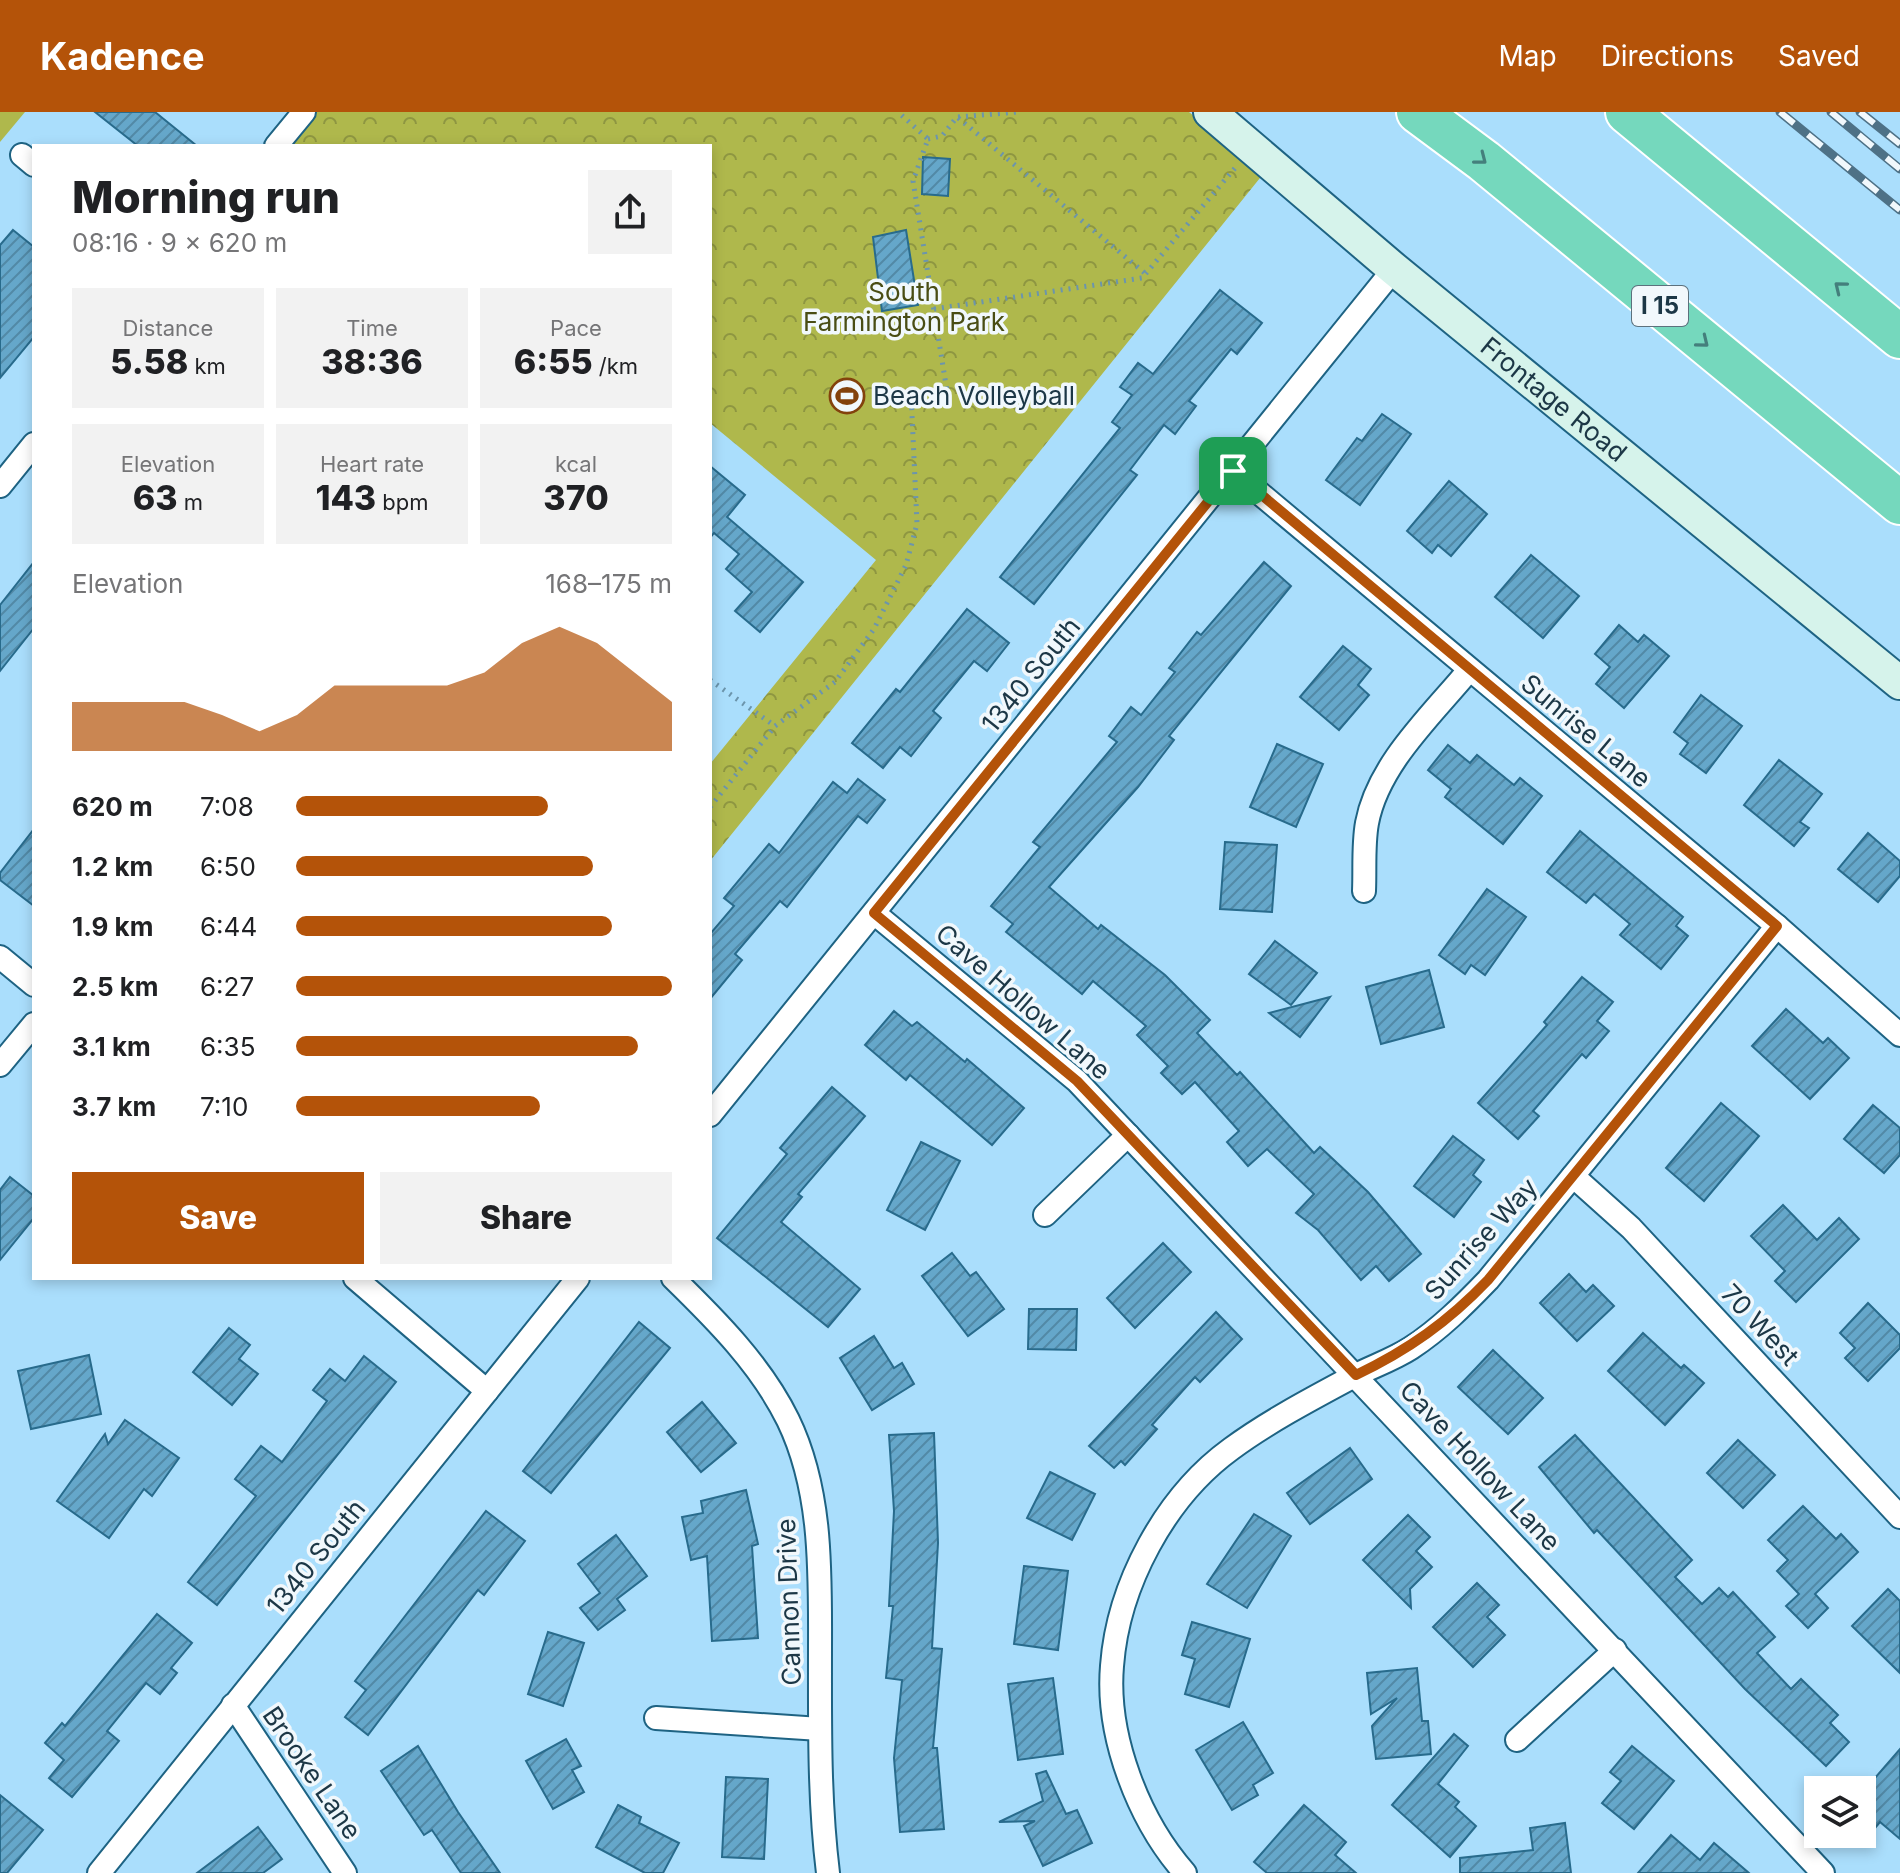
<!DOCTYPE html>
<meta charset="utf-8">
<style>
:root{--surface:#fff;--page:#f2f2f2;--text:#202124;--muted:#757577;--accent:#b45309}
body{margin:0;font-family:Inter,sans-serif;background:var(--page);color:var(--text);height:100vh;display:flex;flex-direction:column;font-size:30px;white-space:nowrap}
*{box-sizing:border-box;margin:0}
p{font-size:26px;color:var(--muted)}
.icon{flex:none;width:44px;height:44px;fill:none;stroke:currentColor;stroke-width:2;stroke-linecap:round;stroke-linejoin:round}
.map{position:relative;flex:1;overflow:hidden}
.details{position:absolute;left:32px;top:32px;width:680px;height:1136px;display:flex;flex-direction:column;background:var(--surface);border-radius:0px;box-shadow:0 4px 12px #0003}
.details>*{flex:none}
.tools{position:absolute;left:1804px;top:1664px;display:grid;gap:16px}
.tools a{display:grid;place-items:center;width:72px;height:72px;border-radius:0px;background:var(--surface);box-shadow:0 4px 12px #0003;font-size:40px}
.pin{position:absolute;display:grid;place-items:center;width:68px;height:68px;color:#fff;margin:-34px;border-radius:16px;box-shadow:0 4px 12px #0006}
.round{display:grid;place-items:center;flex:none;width:84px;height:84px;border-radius:0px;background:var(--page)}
.head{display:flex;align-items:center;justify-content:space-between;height:136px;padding:0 40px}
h1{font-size:44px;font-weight:800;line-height:60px}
.metrics{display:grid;grid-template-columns:repeat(3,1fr);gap:12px;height:136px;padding:8px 40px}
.metrics div{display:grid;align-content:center;border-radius:0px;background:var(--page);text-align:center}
.metrics b{font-size:34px;font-weight:800}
.metrics small{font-size:22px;font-weight:400}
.metrics p{font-size:22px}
.chart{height:224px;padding:16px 40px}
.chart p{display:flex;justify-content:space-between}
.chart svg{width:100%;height:144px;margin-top:8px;fill:var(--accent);opacity:.7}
.cta{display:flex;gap:16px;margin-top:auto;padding:16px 40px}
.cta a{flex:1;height:92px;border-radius:0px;background:var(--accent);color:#fff;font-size:32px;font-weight:800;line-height:92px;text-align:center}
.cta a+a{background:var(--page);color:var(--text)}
ul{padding:0 40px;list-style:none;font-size:26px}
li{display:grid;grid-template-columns:128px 96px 1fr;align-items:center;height:60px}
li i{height:20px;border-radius:10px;background:var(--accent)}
header{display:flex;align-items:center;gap:48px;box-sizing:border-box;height:112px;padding:0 40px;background:var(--accent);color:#fff}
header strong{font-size:38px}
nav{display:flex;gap:44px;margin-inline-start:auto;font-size:28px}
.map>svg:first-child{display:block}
</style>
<header>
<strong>Kadence</strong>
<nav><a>Map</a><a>Directions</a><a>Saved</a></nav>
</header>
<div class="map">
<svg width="1900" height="1761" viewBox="0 0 1900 1761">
<defs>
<pattern id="park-crowns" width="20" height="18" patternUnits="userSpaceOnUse" patternTransform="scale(2)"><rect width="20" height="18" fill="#afb84c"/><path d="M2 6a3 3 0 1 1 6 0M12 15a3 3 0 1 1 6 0" fill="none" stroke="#8e9641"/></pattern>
<pattern id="building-hatch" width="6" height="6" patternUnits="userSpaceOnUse" patternTransform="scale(2)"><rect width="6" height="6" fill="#65a7ca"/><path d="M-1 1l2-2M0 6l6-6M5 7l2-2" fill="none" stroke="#5289a6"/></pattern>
</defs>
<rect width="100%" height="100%" fill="#aadefc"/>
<polygon fill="#afb84c" points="0,0 25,0 0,30"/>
<polygon fill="url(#park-crowns)" points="295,0 1189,0 1264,61 710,749 710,652 876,448 710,311 710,34 275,34"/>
<g fill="url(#building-hatch)" stroke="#286b8c" stroke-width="2">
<polygon points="95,0 155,0 197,34 138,34"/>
<polygon points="923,45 950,47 948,84 922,82"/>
<polygon points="13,118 34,135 34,225 0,266 0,133"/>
<polygon points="906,118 918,193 882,199 873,125"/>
<polygon points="1220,178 1262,211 1237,242 1231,237 1189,289 1196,294 1175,322 1164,313 1130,358 1137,363 1034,492 1000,465 1120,316 1112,310 1132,283 1120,275 1138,251 1153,262"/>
<polygon points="1382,302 1411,322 1360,393 1326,368 1357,326 1362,329"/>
<polygon points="710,354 745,383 727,405 803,470 760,520 735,499 752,480 726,457 739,442 714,421 710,426"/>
<polygon points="1449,369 1487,402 1451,444 1438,433 1432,441 1407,419"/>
<polygon points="1531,443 1579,484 1543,526 1495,485"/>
<polygon points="34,450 34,516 0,559 0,493"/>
<polygon points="1264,450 1291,474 1169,624 1174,628 1138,675 1049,775 1098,817 1101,813 1165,863 1210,908 1197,921 1237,963 1240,960 1314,1041 1320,1035 1368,1080 1421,1142 1389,1169 1376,1154 1361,1168 1318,1118 1296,1101 1314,1082 1267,1037 1248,1054 1227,1030 1239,1019 1195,970 1182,982 1161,961 1168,954 1137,923 1146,914 1093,869 1082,882 1006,820 1013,812 991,794 1040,735 1033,730 1117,630 1109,624 1131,595 1141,603 1175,560 1169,556 1197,520 1201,523"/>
<polygon points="967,497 1009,531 987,559 974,549 933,599 941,606 911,644 900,635 883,656 852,631 896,577 900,580"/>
<polygon points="1619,513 1638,530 1644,523 1669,544 1624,596 1596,572 1610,555 1595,542"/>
<polygon points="1343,534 1371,557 1358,573 1369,583 1339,618 1300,585"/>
<polygon points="1701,583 1742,614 1706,661 1680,642 1688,631 1674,620"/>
<polygon points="1277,632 1323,652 1296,715 1250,695"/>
<polygon points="1448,633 1470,651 1477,643 1514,673 1520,666 1542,684 1503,732 1445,685 1451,677 1428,658"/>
<polygon points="1779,648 1822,682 1800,710 1809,716 1794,734 1744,693"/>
<polygon points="858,667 885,688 867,711 858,704 787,795 780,789 735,842 742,848 710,887 710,822 734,794 724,786 769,732 779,741 833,670 847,681"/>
<polygon points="34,717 34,794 0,768 0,761"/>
<polygon points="1580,719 1683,805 1676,814 1688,824 1661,857 1620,823 1630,812 1594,782 1586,791 1547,760"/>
<polygon points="1868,721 1900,749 1900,764 1878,790 1838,757"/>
<polygon points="1225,730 1277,733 1272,800 1220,797"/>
<polygon points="1487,777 1526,805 1485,863 1471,853 1465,862 1439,843"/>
<polygon points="1275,829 1317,861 1291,893 1249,862"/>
<polygon points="1429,858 1444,915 1381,932 1366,875"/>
<polygon points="1582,865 1613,890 1597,909 1609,919 1586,946 1582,942 1533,999 1539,1004 1518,1027 1478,991 1547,913 1544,910"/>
<polygon points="1330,885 1300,925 1269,901"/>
<polygon points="1786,897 1823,931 1828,926 1849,946 1810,987 1752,934"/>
<polygon points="894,899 912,914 917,910 965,950 967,947 1024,996 992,1033 910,963 906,968 865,933"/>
<polygon points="832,975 865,1004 798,1082 802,1085 781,1110 860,1177 828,1215 717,1126 787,1042 780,1036"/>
<polygon points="1721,991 1759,1024 1704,1089 1666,1056"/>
<polygon points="1873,993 1900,1016 1900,1043 1884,1061 1844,1027"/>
<polygon points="1453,1024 1484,1048 1473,1063 1481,1070 1454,1105 1414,1074"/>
<polygon points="921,1030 960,1049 925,1118 887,1098"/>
<polygon points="10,1065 34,1084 34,1106 0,1148 0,1078"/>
<polygon points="1783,1093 1817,1128 1839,1106 1859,1127 1796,1190 1775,1169 1785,1159 1751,1124"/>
<polygon points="1163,1131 1191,1160 1135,1216 1107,1186"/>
<polygon points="952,1141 970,1164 976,1160 1004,1197 968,1224 922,1164"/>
<polygon points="1569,1162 1586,1180 1593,1173 1614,1194 1577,1229 1540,1191"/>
<polygon points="1868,1191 1900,1223 1900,1236 1868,1269 1845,1246 1855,1236 1840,1221"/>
<polygon points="1029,1197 1077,1197 1076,1238 1028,1237"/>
<polygon points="1216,1200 1242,1227 1200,1270 1195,1265 1152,1313 1157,1317 1125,1353 1121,1349 1114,1356 1089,1334"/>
<polygon points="639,1210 670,1236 551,1381 523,1359"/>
<polygon points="229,1216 250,1233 239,1247 258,1262 232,1293 193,1260"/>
<polygon points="1643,1221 1681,1256 1684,1253 1704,1271 1665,1313 1608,1259"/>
<polygon points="874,1224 894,1256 902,1251 914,1272 872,1298 840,1246"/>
<polygon points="1493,1238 1543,1286 1508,1322 1458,1275"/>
<polygon points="89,1243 101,1302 31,1317 18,1259"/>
<polygon points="364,1244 396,1270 217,1493 188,1470 256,1384 235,1367 261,1334 282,1350 327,1289 313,1278 330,1257 345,1269"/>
<polygon points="702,1290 736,1331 701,1360 667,1320"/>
<polygon points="125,1308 179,1346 152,1384 144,1377 109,1426 57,1389 105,1322 108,1332"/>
<polygon points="934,1321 938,1431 932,1536 942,1537 933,1636 937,1636 944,1717 900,1720 894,1646 902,1568 886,1566 893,1494 889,1494 894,1399 889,1323"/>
<polygon points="1575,1323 1692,1448 1675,1465 1702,1492 1719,1476 1728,1485 1733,1480 1775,1525 1757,1541 1791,1577 1801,1567 1838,1603 1830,1611 1849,1630 1826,1654 1745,1577 1597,1418 1594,1421 1539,1355"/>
<polygon points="1738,1328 1775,1363 1743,1396 1707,1361"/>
<polygon points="1350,1336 1372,1367 1310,1412 1287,1381"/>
<polygon points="1050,1360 1095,1382 1072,1428 1027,1406"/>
<polygon points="746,1378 758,1432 752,1434 758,1526 712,1529 707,1444 691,1448 682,1405 703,1401 701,1389"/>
<polygon points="1803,1394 1836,1427 1841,1422 1858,1440 1815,1482 1828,1496 1808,1516 1786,1494 1799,1482 1777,1459 1788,1448 1768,1428"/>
<polygon points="486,1399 525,1429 484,1483 478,1478 368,1623 345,1605 366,1578 355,1569"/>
<polygon points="1254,1402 1291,1424 1247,1496 1207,1472"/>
<polygon points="1408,1403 1430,1425 1416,1439 1432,1455 1410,1477 1411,1496 1363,1448"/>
<polygon points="616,1423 647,1464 617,1487 625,1498 598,1518 580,1496 600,1481 578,1452"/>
<polygon points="1024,1454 1068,1459 1058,1538 1014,1532"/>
<polygon points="1477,1471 1499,1493 1487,1505 1505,1523 1473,1555 1433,1515"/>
<polygon points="1888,1477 1900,1489 1900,1561 1852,1514"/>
<polygon points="157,1502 192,1531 171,1556 177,1561 160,1582 146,1571 107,1619 119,1629 72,1685 49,1666 64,1648 45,1631 62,1611 65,1614"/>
<polygon points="1192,1510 1250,1527 1229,1595 1185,1582 1195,1547 1182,1543"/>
<polygon points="548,1520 584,1531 563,1594 528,1582"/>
<polygon points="1417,1556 1422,1609 1428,1609 1431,1642 1376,1647 1372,1614 1397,1586 1371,1602 1367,1561"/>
<polygon points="1053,1566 1063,1642 1018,1648 1008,1572"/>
<polygon points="1243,1610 1273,1661 1253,1673 1258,1683 1232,1698 1196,1638"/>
<polygon points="1454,1622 1468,1634 1438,1672 1459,1690 1455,1695 1476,1714 1450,1745 1392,1693"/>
<polygon points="566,1627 581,1654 572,1658 584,1680 553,1697 526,1649"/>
<polygon points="418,1634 458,1700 500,1761 461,1761 432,1718 424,1723 381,1659"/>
<polygon points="1632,1634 1674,1669 1634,1717 1602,1691 1621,1669 1610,1660"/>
<polygon points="1900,1637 1900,1727 1880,1710 1875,1716 1862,1705 1862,1681"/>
<polygon points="1046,1659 1066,1702 1077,1698 1092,1731 1043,1754 1024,1714 1035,1709 999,1710 1043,1689 1036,1662"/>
<polygon points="726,1665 768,1667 764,1747 722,1745"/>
<polygon points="0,1683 43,1718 7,1761 0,1761"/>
<polygon points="618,1693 641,1705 639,1711 679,1731 663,1761 645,1761 596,1735"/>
<polygon points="1304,1693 1346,1730 1335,1743 1356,1761 1267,1761 1254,1750"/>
<polygon points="1565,1711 1571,1761 1460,1761 1460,1746 1533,1738 1530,1716"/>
<polygon points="258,1715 282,1747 263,1761 197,1761"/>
<polygon points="1671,1723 1700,1748 1714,1731 1749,1761 1638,1761"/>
</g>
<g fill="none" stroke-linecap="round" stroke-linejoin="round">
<g stroke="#1e6383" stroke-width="26">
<g id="street">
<polyline points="276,34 304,0"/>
<polyline points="22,43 34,53"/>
<polyline points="1233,359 1777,814 1900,923"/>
<polyline points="0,374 34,332"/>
<path d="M1364,779C1365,757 1363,733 1367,711C1378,652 1432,603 1469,558"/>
<polyline points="874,801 1077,969 1823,1761"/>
<polyline points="0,845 34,873"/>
<polyline points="0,953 34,912"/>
<polyline points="710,1003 1394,157"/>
<polyline points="1573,1064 1631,1116 1900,1405"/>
<polyline points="1045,1103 1128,1023"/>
<polyline points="355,1166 487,1279"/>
<path d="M673,1166C716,1208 761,1253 788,1308C823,1380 820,1464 820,1541C820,1615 819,1688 828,1761"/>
<polyline points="233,1593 345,1761"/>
<polyline points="656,1606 820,1617"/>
<polyline points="1517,1628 1615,1538"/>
<polyline points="99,1761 578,1166"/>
<path d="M1185,1761C1139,1709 1106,1625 1112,1554C1118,1473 1165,1385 1231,1337C1269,1309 1315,1285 1356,1263C1374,1254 1394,1247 1411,1236C1440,1217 1464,1193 1488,1168L1777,814"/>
</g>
</g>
<g stroke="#1e6383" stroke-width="36">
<g id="secondary">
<path id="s1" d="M1210,0L1394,157L1900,571"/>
</g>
</g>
<g stroke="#fff" stroke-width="46">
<g id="highway">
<polyline points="1418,0 1484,49 1900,391"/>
<polyline points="1627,0 1900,225"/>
</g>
</g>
<g stroke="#6c95ac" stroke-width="5" stroke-dasharray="2 6" stroke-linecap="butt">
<polyline points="958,5 1018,0"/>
<polyline points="928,27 942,24 957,5 1146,162"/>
<polyline points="934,197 1142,166 1235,56"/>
<polyline points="710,568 775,614"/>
<polyline points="710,695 775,614 835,570 874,517 906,453 917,412 911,281 947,279 913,69 928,27 898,0"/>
</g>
<use href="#street" stroke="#fff" stroke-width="22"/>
<use href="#secondary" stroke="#d6f3eb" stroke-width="32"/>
<use href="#highway" stroke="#75d8bd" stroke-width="42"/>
<g stroke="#4e7186" stroke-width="9">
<g id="rail">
<polyline points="1780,0 1900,98"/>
<polyline points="1831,0 1900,57"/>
<polyline points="1860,0 1900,32"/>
</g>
</g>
<use href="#rail" stroke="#f1f8fc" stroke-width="6" stroke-dasharray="18" stroke-linecap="butt"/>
</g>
<defs><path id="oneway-chevron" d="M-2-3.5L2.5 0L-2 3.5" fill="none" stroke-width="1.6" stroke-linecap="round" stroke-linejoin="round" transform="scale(2)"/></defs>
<g stroke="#447f7c">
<use href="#oneway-chevron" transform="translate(1481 47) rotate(38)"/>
<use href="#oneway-chevron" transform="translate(1840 175) rotate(-141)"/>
<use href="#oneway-chevron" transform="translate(1703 230) rotate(39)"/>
</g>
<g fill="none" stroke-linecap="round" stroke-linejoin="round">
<g stroke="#fff" stroke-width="16">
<path id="route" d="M1233,359L1777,814L1488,1168C1448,1210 1408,1238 1356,1263L1077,969L874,801Z"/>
</g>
<use href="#route" stroke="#b45309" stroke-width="10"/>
</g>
<defs>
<g id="stadium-ring" transform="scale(1.8)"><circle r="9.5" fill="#f1f8fc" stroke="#83420c" stroke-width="1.5"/><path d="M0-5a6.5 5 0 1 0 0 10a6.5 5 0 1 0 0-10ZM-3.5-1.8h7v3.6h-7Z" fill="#83420c"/></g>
</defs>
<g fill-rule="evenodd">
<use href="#stadium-ring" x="847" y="284"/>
</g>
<g text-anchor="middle" stroke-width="7" stroke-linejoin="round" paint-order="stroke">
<rect fill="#f1f8fc" stroke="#5c717d" stroke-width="2" x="1632" y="174" width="56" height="40" rx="6"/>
<g font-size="24" font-weight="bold" fill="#1c3746">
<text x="1660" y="202">I 15</text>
</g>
<g font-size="26" fill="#494d14" stroke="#f1f8fc">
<text x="904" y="189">South<tspan x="904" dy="30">Farmington Park</tspan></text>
</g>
<g font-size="26" fill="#1c3746" stroke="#f1f8fc" text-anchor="start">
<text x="873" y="293">Beach Volleyball</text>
</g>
<g font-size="26" fill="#1c3746" stroke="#f1f8fc">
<text dy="9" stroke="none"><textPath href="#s1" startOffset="448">Frontage Road</textPath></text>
<text transform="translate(1031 563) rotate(-51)" y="9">1340 South</text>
<text transform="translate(1586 619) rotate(40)" y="9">Sunrise Lane</text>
<text transform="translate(1023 890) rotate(41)" y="9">Cave Hollow Lane</text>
<text transform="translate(1481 1127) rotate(-48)" y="9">Sunrise Way</text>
<text transform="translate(1760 1213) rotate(47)" y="9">70 West</text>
<text transform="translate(1480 1354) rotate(47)" y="9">Cave Hollow Lane</text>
<text transform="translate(316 1445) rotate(-51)" y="9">1340 South</text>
<text transform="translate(789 1490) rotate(-92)" y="9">Cannon Drive</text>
<text transform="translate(312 1661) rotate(56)" y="9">Brooke Lane</text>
</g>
</g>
</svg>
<div class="tools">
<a><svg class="icon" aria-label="layers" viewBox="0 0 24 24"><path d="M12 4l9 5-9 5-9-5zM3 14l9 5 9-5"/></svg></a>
</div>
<div class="pin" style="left:1233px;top:359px;background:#1e9e55"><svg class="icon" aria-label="arrive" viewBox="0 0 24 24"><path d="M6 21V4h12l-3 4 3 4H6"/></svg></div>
<section class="details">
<div class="head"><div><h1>Morning run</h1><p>08:16 · 9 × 620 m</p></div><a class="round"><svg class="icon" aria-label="share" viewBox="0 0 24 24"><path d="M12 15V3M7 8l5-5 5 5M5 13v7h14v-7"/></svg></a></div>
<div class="metrics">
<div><p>Distance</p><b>5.58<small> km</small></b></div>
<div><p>Time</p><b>38:36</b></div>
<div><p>Pace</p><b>6:55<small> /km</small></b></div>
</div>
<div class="metrics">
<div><p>Elevation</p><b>63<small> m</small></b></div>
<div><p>Heart rate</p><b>143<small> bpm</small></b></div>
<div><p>kcal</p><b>370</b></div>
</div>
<div class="chart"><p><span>Elevation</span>168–175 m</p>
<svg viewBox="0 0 160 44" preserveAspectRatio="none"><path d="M0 44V29L10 29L20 29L30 29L40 33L50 38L60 33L70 24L80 24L90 24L100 24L110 20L120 11L130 6L140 11L150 20L160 29V44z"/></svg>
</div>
<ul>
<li><b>620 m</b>7:08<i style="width:67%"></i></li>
<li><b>1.2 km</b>6:50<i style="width:79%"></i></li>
<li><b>1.9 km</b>6:44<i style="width:84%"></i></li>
<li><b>2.5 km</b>6:27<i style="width:100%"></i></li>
<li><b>3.1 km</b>6:35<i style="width:91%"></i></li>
<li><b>3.7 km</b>7:10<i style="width:65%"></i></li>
</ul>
<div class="cta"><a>Save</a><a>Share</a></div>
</section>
</div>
